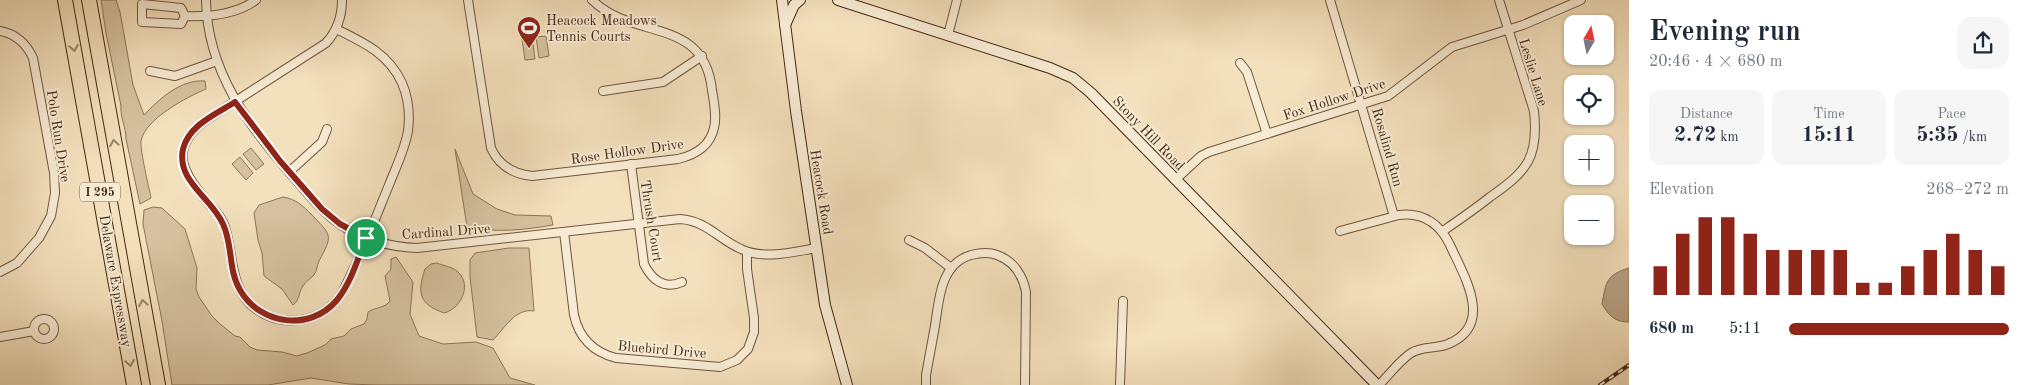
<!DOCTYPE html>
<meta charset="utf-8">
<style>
:root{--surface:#fff;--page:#f6f6f7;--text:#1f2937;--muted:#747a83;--accent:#8f2418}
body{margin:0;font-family:"Old Standard TT",serif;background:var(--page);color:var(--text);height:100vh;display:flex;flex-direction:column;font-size:19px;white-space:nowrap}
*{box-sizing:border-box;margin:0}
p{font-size:16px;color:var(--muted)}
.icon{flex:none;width:28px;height:28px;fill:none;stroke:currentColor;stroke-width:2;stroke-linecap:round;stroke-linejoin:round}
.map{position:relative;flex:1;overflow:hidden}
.side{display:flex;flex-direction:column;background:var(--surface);width:400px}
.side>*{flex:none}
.needle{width:32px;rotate:9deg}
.buttons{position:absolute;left:1564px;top:15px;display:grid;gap:10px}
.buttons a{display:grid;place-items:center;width:50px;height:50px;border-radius:10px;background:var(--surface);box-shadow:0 1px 4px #0004;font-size:25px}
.pin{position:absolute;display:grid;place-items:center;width:42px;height:42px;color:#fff;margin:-21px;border:2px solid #fff;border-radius:50%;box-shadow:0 1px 5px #0007}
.round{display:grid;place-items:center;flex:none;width:52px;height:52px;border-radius:15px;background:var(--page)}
.overview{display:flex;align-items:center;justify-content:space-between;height:85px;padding:0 20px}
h1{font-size:28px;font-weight:700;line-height:38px}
.stats{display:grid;grid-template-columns:repeat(3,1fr);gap:8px;height:85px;padding:5px 20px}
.stats div{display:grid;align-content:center;border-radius:12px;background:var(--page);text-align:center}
.stats b{font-size:21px;font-weight:700}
.stats small{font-size:14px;font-weight:400}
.stats p{font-size:14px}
.chart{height:140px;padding:10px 20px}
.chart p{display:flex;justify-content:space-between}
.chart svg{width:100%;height:90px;margin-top:5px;stroke:var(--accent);stroke-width:6}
ul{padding:0 20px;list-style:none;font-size:16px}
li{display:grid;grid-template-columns:80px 60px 1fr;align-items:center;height:38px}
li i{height:12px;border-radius:6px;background:var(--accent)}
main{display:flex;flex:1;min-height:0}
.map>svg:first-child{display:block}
</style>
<main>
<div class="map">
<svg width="1629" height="385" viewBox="0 0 1629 385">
<rect width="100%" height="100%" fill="#f3e0bc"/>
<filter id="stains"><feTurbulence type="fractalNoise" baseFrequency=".004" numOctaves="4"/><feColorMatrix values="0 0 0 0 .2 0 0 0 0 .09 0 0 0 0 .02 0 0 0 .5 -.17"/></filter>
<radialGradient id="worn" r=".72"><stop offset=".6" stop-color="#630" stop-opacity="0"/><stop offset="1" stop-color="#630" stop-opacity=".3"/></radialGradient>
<g fill="#d5c19f" stroke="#8d7459">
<path d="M101,0H116L120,12L133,85L144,115C159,99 181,79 205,81L206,89C187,97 145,119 141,141C140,150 149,188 151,198L140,204L126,139C126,127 120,117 121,106L106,33Z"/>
<polygon points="546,36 549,56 539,58 536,37"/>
<polygon points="532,37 535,59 525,60 522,39"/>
<polygon points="251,148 264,164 256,170 243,154"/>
<path d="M455,149L473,194L497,209L515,215L551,216L553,225C524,230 497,233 467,227Z"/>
<polygon points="240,157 253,173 246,180 232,164"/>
<path d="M283,197C296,199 303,206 312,215C332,236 333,235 319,261C317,265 317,271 314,275C310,279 306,281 303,286C298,293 300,300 293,305L282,289L264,276L262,253L258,240L254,213L259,205Z"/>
<path d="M153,207L162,208L185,229L197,268L196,289L199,297L212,316L220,324L235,336L240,337L250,347L257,350L282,352L297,356L307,353L325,345L331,339L344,336L351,329L364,324L367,319L368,312C376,307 385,308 390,301L385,276L391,269V259L396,257L413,282L410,314L419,336L443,344L476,342L493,348L510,378L535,385H376L349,384L311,378L268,385H172L162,321L143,224L144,210Z"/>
<path d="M509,248H529L534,311C515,308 505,328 493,340L477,337L470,277V260L475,253Z"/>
<path d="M437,263C444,266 454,267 459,273C472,287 460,309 444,313C419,304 417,293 425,269L431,264Z"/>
</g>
<path fill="#b8a183" stroke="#8a7056" d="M1629,268V322C1615,322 1609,316 1602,304C1606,282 1606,275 1629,268Z"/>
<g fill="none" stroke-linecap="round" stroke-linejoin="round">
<g stroke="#70553d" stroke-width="10">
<g id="street">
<path d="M206,0C207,72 250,128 296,180C310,196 323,213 341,225C364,240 390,247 417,248L680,219C707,221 718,239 741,249C764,260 793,252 817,248"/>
<path d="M468,0L491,148C499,166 513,174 532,176L678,159C695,155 710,146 714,128C717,116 714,103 712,90C704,16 634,41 592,0"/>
<polyline points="1330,0 1394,216"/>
<polygon points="142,4 181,8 185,16 181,24 142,22"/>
<path d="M185,16C208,17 237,14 256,0"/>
<path d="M336,29C363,42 389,54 402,83C408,97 410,115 408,131C405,149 396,167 389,185C375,219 361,256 344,289C342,295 337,300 333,304C313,324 279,326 256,309C229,289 234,255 225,227C222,218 216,211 210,205C186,176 166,152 203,122L326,43C337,31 342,17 342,0"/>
<path d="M0,31C16,34 26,43 33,58L54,173L55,193L51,216L39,238L17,263L0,272"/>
<polyline points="948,35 957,0"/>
<polyline points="1240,63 1247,72 1267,134"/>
<polyline points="150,71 175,76 217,61"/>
<polyline points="603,91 663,82 702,56"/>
<path d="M631,164L644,264C652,280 664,290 682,282"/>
<polyline points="289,172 322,142 327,129"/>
<polyline points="1175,180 1201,156 1209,152 1388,96 1452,47 1523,25 1581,0"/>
<path d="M1340,231L1399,215C1423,212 1440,224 1450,245C1464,276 1495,325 1448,344C1436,349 1422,346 1411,353C1399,361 1389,375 1379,385"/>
<path d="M1443,231C1459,220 1475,209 1490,197C1527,171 1539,158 1534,111L1499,0"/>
<path d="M564,232L574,315C579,338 593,352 616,358L720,367L737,360L748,349L754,332V318L747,269V252"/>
<polyline points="909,240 925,248 951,268"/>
<circle cx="44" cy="329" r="10"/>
<polyline points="0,337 34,331"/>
<path d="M926,385V375C929,358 932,342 935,326C939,300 940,264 971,255C979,253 989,252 997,255C1014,261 1023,276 1026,292L1025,385"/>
<polyline points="1120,385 1123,301"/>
</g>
</g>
<g stroke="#452713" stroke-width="12">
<g id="secondary">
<polyline points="782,0 796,111 825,305 847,385"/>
<polyline points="838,0 1050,68 1073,78 1091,93 1377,385"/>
<polyline points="785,25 794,5 800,0"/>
</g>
</g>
<g stroke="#452713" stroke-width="16">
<g id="highway">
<polyline points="65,0 134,385"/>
<polyline points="89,0 158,385"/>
</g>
</g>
<use href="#street" stroke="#f7ebd3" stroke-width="8"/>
<use href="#secondary" stroke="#f7ebd3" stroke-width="10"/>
<use href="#highway" stroke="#f3e0bc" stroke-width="14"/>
<g stroke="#452713" stroke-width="4">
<polyline id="rail" points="1600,385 1629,365"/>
</g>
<use href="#rail" stroke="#f7ebd3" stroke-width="2" stroke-dasharray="5.5" stroke-linecap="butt"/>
</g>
<defs><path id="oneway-chevron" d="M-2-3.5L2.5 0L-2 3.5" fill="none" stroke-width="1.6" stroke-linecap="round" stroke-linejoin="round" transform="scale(1.25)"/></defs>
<g stroke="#9c8468">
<use href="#oneway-chevron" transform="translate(74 48) rotate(80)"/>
<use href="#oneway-chevron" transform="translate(114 143) rotate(-100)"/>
<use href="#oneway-chevron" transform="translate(143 303) rotate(-100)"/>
<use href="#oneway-chevron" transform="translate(130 363) rotate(80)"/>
</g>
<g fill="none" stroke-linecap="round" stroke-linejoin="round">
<g stroke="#fff" stroke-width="10">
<path id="route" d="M235,102L280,161L322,209L340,224L366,238C358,258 351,283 337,300C310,332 260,325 240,290C228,270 233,245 223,224C212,198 176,181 183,149C189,125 216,114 235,102Z"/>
</g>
<use href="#route" stroke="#8f2418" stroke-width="6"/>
</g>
<defs>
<g id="stadium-pin" transform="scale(1.25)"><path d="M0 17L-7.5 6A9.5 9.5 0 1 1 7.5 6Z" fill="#8f2418" stroke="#f7ebd3"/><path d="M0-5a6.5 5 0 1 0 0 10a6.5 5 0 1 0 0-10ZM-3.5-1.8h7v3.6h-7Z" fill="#fff"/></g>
</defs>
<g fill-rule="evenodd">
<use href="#stadium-pin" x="529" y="28"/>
</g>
<g text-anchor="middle" stroke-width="4" stroke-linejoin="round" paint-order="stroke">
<rect fill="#f7ebd3" stroke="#7a624d" stroke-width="1" x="80" y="182.5" width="40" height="19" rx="4"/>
<g font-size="12" font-weight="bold" fill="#452713">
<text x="100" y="196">I 295</text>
</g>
<g font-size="14" fill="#452713" stroke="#f7ebd3" text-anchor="start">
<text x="546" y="25">Heacock Meadows<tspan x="546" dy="16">Tennis Courts</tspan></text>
</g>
<g font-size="14" fill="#452713" stroke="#f7ebd3">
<text transform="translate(1534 72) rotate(73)" y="5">Leslie Lane</text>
<text transform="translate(1334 99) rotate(-18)" y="5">Fox Hollow Drive</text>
<text transform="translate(1149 133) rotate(46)" y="5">Stony Hill Road</text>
<text transform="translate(59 136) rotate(81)" y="5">Polo Run Drive</text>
<text transform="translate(1388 147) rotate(74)" y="5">Rosalind Run</text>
<text transform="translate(627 151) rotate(-8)" y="5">Rose Hollow Drive</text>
<text transform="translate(822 192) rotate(81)" y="5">Heacock Road</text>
<text transform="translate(652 221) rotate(81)" y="5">Thrush Court</text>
<text transform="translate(446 231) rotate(-4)" y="5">Cardinal Drive</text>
<text transform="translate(116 281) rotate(80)" y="5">Delaware Expressway</text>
<text transform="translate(662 349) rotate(5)" y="5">Bluebird Drive</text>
</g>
</g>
<rect width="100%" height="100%" filter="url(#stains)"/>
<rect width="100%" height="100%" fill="url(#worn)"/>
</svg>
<div class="buttons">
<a><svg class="needle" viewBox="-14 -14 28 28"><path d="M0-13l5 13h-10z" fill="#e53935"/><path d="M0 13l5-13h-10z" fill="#747a83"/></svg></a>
<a><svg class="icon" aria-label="locate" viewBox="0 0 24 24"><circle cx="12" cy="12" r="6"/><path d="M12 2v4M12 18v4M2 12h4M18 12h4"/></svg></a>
<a>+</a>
<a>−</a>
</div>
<div class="pin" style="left:366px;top:238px;background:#1e9e55"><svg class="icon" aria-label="arrive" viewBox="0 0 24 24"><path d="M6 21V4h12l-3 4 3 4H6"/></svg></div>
</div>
<section class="side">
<div class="overview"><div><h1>Evening run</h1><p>20:46 · 4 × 680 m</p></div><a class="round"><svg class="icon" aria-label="share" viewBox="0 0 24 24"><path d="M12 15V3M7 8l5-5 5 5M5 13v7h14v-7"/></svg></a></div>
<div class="stats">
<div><p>Distance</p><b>2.72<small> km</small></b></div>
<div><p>Time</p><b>15:11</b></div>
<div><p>Pace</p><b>5:35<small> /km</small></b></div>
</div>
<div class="chart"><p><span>Elevation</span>268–272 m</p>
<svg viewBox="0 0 160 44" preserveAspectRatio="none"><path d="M5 44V30M15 44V14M25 44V6M35 44V6M45 44V14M55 44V22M65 44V22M75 44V22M85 44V22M95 44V38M105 44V38M115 44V30M125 44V22M135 44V14M145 44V22M155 44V30"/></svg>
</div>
<ul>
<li><b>680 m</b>5:11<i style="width:100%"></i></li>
</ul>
</section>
</main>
